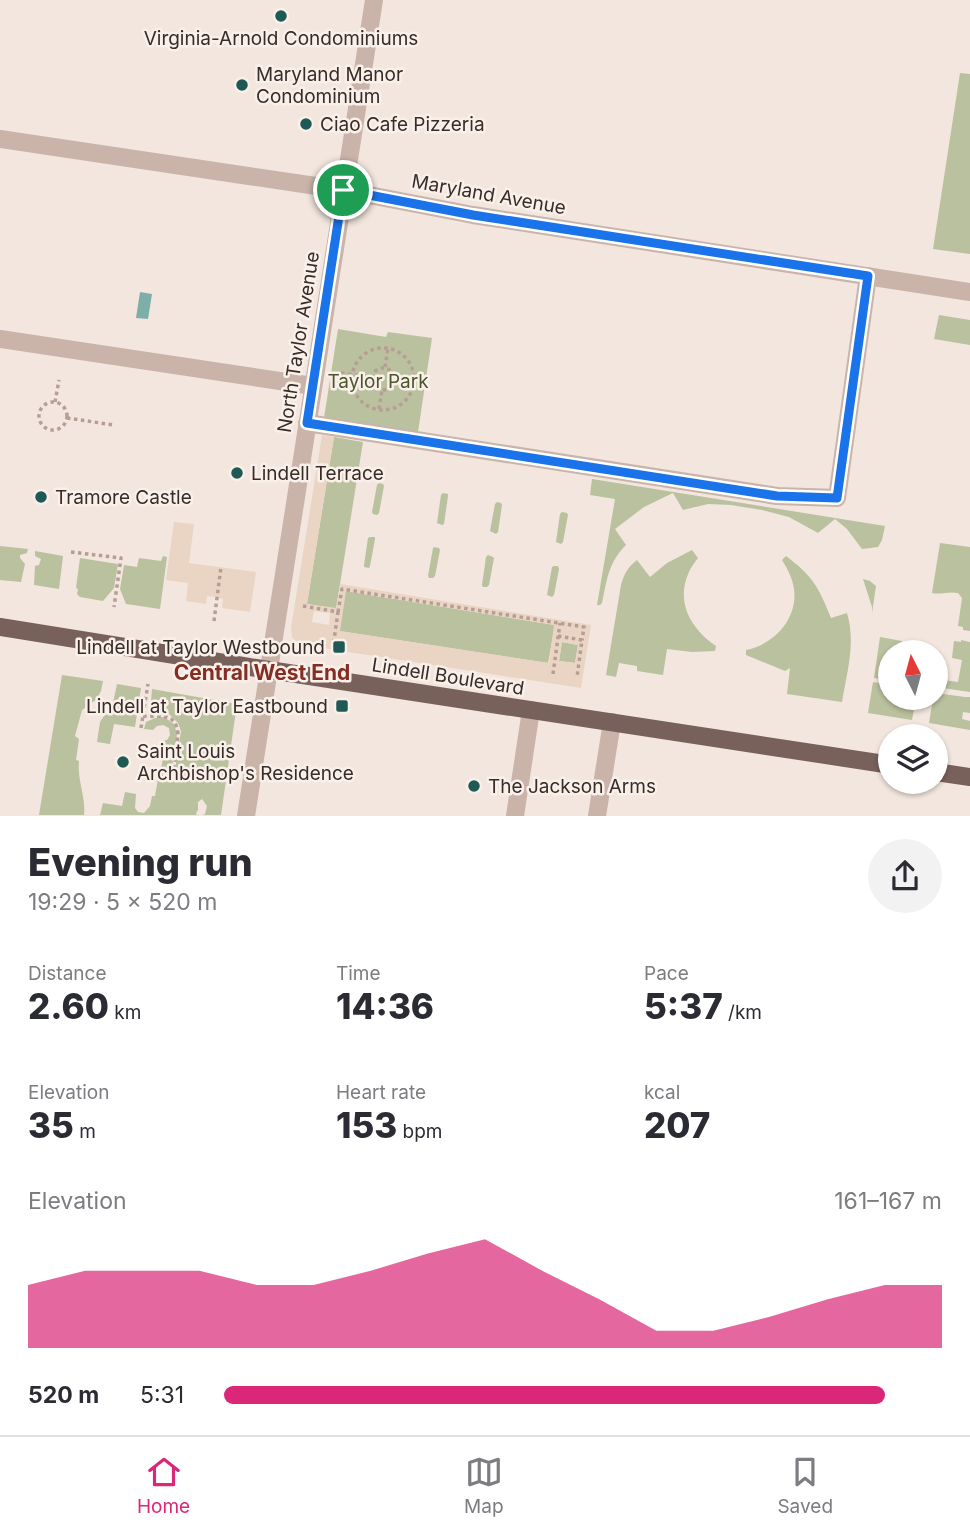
<!DOCTYPE html>
<meta charset="utf-8">
<style>
:root{--surface:#fff;--page:#f2f2f3;--text:#2b2b33;--muted:#7c7c81;--line:#e1e1e2;--accent:#db2777}
body{margin:0;font-family:Inter,sans-serif;background:var(--page);color:var(--text);height:100vh;display:flex;flex-direction:column;font-size:26px;white-space:nowrap}
*{box-sizing:border-box;margin:0}
p{font-size:23px;color:var(--muted)}
.icon{flex:none;width:38px;height:38px;fill:none;stroke:currentColor;stroke-width:2;stroke-linecap:round;stroke-linejoin:round}
.map{position:relative;height:816px;overflow:hidden}
.drawer{display:flex;flex-direction:column;background:var(--surface);flex:1}
.drawer>*{flex:none}
.needle{width:46px;rotate:354deg}
.controls{position:absolute;left:878px;top:640px;display:grid;gap:14px}
.controls a{display:grid;place-items:center;width:70px;height:70px;border-radius:50%;background:var(--surface);box-shadow:0 2px 5px #0004;font-size:35px}
.pin{position:absolute;display:grid;place-items:center;width:60px;height:60px;color:#fff;margin:-30px;border:4px solid #fff;border-radius:50%;box-shadow:0 2px 7px #0007}
.round{display:grid;place-items:center;flex:none;width:74px;height:74px;border-radius:37px;background:var(--page)}
.overview{display:flex;align-items:center;justify-content:space-between;height:119px;padding:0 28px}
h1{font-size:38px;font-weight:800;line-height:52px}
.metrics{display:grid;grid-template-columns:repeat(3,1fr);gap:10px;height:119px;padding:7px 28px}
.metrics div{display:grid;align-content:center}
.metrics b{font-size:35px;font-weight:800}
.metrics small{font-size:19px;font-weight:400}
.metrics p{font-size:19px}
.chart{height:196px;padding:14px 28px}
.chart p{display:flex;justify-content:space-between}
.chart svg{width:100%;height:126px;margin-top:7px;fill:var(--accent);opacity:.7}
ul{padding:0 28px;list-style:none;font-size:23px}
li{display:grid;grid-template-columns:112px 84px 1fr;align-items:center;height:52px}
li i{height:18px;border-radius:9px;background:var(--accent)}
.tab-bar{display:flex;justify-content:space-around;align-items:center;height:98px;border-top:2px solid var(--line);background:var(--surface);font-size:19px;color:var(--muted)}
.tab-bar a{display:grid;justify-items:center;gap:4px}
.tab-bar .current{color:var(--accent)}
.map>svg:first-child{display:block}
</style>
<div class="map">
<svg width="970" height="816" viewBox="0 0 970 816">
<rect width="100%" height="100%" fill="#f2e6de"/>
<g fill="#bac19e">
<polygon points="960,73 970,74 970,254 933,249"/>
<polygon points="939,315 970,320 970,345 934,339"/>
<polygon points="338,329 386,337 388,332 432,338 418,432 324,418"/>
<polygon points="334,437 363,442 336,609 307,604"/>
<path d="M592,479L885,526L882,540L878,547L862,549L847,529L835,519L818,533L789,517L762,510L731,505L708,504L683,510L673,493L644,507L615,529L626,545C608,563 607,580 602,603L600,605H597L615,499L590,495Z"/>
<polygon points="379,483 383,484 384,486 379,513 377,515 373,514 372,512 377,485"/>
<polygon points="443,493 448,494 448,496 444,524 442,525 437,523 441,495"/>
<polygon points="497,502 501,503 502,505 498,532 496,534 490,531 495,504"/>
<polygon points="562,512 567,513 568,515 563,542 561,544 556,542 560,514"/>
<polygon points="370,537 375,537 375,539 370,566 369,568 364,567 364,565 368,538"/>
<path d="M940,543L970,547V631L963,630V627L958,626L962,598L958,593C948,591 942,595 932,593Z"/>
<polygon points="0,546 28,549 27,553 20,555 20,558 25,564 21,582 0,580"/>
<polygon points="434,547 439,548 440,550 435,576 433,578 429,578 428,576 433,548"/>
<path d="M692,550L698,558C695,562 691,567 689,572C675,602 691,629 716,646L715,651L692,652L667,649L663,675L637,671V666L619,663L616,677L606,675L621,585C624,574 628,567 637,560L650,577L667,563Z"/>
<polygon points="35,551 63,556 59,589 34,585 35,566 39,565 41,559 35,556"/>
<polygon points="488,555 493,557 494,558 489,585 487,587 483,587 482,585 486,557"/>
<polygon points="163,556 167,557 160,609 126,604 120,589 124,565 137,567 139,558 161,561"/>
<path d="M786,556C813,576 819,588 831,618L847,613C856,643 847,672 842,702L787,694L790,668L785,671L746,655V650C780,643 805,609 790,575C788,570 785,565 782,560Z"/>
<polygon points="80,558 118,564 114,588 103,601 80,597 77,594 78,589 76,588"/>
<polygon points="554,566 558,566 559,569 554,595 552,597 547,595 552,567"/>
<polygon points="863,579 870,581 876,586 872,613 872,607"/>
<polygon points="345,591 555,625 548,663 339,631"/>
<polygon points="880,637 902,641 900,653 891,653 891,680 874,678"/>
<polygon points="961,640 970,642 970,692 936,687 937,679 958,682 962,660 952,658 954,641 961,642"/>
<polygon points="562,642 578,645 575,663 559,661"/>
<path d="M62,675L103,681L101,691L97,699L82,710L75,736L79,739L76,760L79,761C77,780 86,797 84,815H39Z"/>
<polygon points="873,682 891,685 891,698 916,698 912,720 868,713"/>
<polygon points="117,684 141,688 135,727 114,724 110,744 97,742 100,722 113,703"/>
<polygon points="152,689 237,704 221,815 203,815 205,814 207,806 202,799 198,802 198,810 196,813 197,815 100,815 103,803 122,806 125,792 136,794 135,808 138,812 144,813 150,806 152,796 155,796 158,779 173,782 181,731 178,723 169,714 150,714"/>
<polygon points="936,693 965,697 970,697 970,713 963,712 962,719 970,721 970,730 929,723 933,698 936,698"/>
<path d="M164,717L174,724L177,734L171,773L169,775L156,773V770L161,768C163,762 163,757 158,753L160,742L167,740L170,735L169,728L163,725L157,726L153,730L144,729L146,722L155,718Z"/>
</g>
<g fill="#ead5c5" fill-rule="evenodd">
<path d="M322,435L334,437L307,604L336,608L340,584L591,625L581,688L303,645L292,638L291,628ZM346,591L554,625L549,663L340,631ZM314,611L330,613L329,625L312,622ZM562,642L578,645L575,663L559,661Z"/>
<polygon points="174,522 194,524 189,563 256,572 250,612 222,608 223,599 216,597 207,596 206,604 186,601 188,583 166,580"/>
</g>
<polygon fill="#7dafaa" points="140,292 152,294 148,319 136,318"/>
<g fill="none" stroke-linecap="round" stroke-linejoin="round">
<g stroke="#b69e94" stroke-width="3.5" stroke-dasharray="3.5 3.5" stroke-linecap="butt">
<circle cx="383" cy="379" r="31"/>
<polyline points="385,367 388,348"/>
<circle cx="383" cy="379" r="11"/>
<polyline points="341,373 372,377"/>
<polyline points="394,381 414,384"/>
<circle cx="53" cy="416" r="14"/>
<polyline points="55,402 59,380"/>
<polyline points="379,409 382,390"/>
<polyline points="67,418 114,425"/>
<polyline points="71,552 121,558 114,607"/>
<polyline points="303,606 338,612 334,640"/>
<polyline points="338,612 342,589 584,627 582,640"/>
<polyline points="214,621 221,567"/>
<polyline points="558,636 582,640 577,677"/>
<polyline points="553,674 560,623"/>
<path d="M143,716C161,717 176,712 178,734L173,776L171,777L157,776"/>
<polyline points="141,728 148,684"/>
</g>
<g stroke="#cab4aa" stroke-width="18">
<polyline points="0,139 343,190 473,215 970,292"/>
<polyline points="0,339 313,386"/>
<polyline points="307,423 777,496 837,498 868,276"/>
<polyline points="246,816 374,0"/>
<polyline points="515,816 531,710"/>
<polyline points="597,816 612,722"/>
</g>
<g stroke="#79615b" stroke-width="18">
<polyline points="0,627 243,666 891,765"/>
<polyline points="936,772 970,777"/>
</g>
</g>
<g fill="none" stroke-linecap="round" stroke-linejoin="round">
<g stroke="#fff" stroke-width="14">
<polygon id="route" points="343,190 473,215 868,276 837,498 777,496 307,423"/>
</g>
<use href="#route" stroke="#1a73e8" stroke-width="9"/>
</g>
<g fill="#1f5955" stroke="#faf0ea" stroke-width="2.5">
<circle cx="281" cy="16" r="7"/>
<circle cx="242" cy="85" r="7"/>
<circle cx="306" cy="124" r="7"/>
<circle cx="237" cy="473" r="7"/>
<circle cx="41" cy="497" r="7"/>
<rect x="332" y="640" width="14" height="14" rx="3.5"/>
<rect x="335" y="699" width="14" height="14" rx="3.5"/>
<circle cx="123" cy="762" r="7"/>
<circle cx="474" cy="786" r="7"/>
</g>
<g text-anchor="middle" stroke-width="5" stroke-linejoin="round" paint-order="stroke">
<g font-size="19" fill="#382c29" stroke="#faf0ea" text-anchor="start">
<text x="281" y="45" text-anchor="middle">Virginia-Arnold Condominiums</text>
<text x="256" y="81">Maryland Manor<tspan x="256" dy="22">Condominium</tspan></text>
<text x="320" y="131">Ciao Cafe Pizzeria</text>
<text x="251" y="480">Lindell Terrace</text>
<text x="55" y="504">Tramore Castle</text>
<text x="325" y="654" text-anchor="end">Lindell at Taylor Westbound</text>
<text x="328" y="713" text-anchor="end">Lindell at Taylor Eastbound</text>
<text x="137" y="758">Saint Louis<tspan x="137" dy="22">Archbishop's Residence</tspan></text>
<text x="488" y="793">The Jackson Arms</text>
</g>
<g font-size="19" fill="#382c29" stroke="#faf0ea">
<text transform="translate(489 194) rotate(10)" y="7">Maryland Avenue</text>
<text transform="translate(298 342) rotate(-81)" y="7">North Taylor Avenue</text>
<text transform="translate(448 676) rotate(9)" y="7">Lindell Boulevard</text>
</g>
<g font-size="19" fill="#4c562d" stroke="#faf0ea">
<text x="378" y="388">Taylor Park</text>
</g>
<g font-size="21" font-weight="bold" fill="#852d23" stroke="#faf0ea">
<text x="262" y="680">Central West End</text>
</g>
</g>
</svg>
<div class="controls">
<a><svg class="needle" viewBox="-14 -14 28 28"><path d="M0-13l5 13h-10z" fill="#e53935"/><path d="M0 13l5-13h-10z" fill="#7c7c81"/></svg></a>
<a><svg class="icon" aria-label="layers" viewBox="0 0 24 24"><path d="M12 4l9 5-9 5-9-5zM3 14l9 5 9-5"/></svg></a>
</div>
<div class="pin" style="left:343px;top:190px;background:#1e9e55"><svg class="icon" aria-label="arrive" viewBox="0 0 24 24"><path d="M6 21V4h12l-3 4 3 4H6"/></svg></div>
</div>
<section class="drawer">
<div class="overview"><div><h1>Evening run</h1><p>19:29 · 5 × 520 m</p></div><a class="round"><svg class="icon" aria-label="share" viewBox="0 0 24 24"><path d="M12 15V3M7 8l5-5 5 5M5 13v7h14v-7"/></svg></a></div>
<div class="metrics">
<div><p>Distance</p><b>2.60<small> km</small></b></div>
<div><p>Time</p><b>14:36</b></div>
<div><p>Pace</p><b>5:37<small> /km</small></b></div>
</div>
<div class="metrics">
<div><p>Elevation</p><b>35<small> m</small></b></div>
<div><p>Heart rate</p><b>153<small> bpm</small></b></div>
<div><p>kcal</p><b>207</b></div>
</div>
<div class="chart"><p><span>Elevation</span>161–167 m</p>
<svg viewBox="0 0 160 44" preserveAspectRatio="none"><path d="M0 44V22L10 17L20 17L30 17L40 22L50 22L60 17L70 11L80 6L90 17L100 27L110 38L120 38L130 33L140 27L150 22L160 22V44z"/></svg>
</div>
<ul>
<li><b>520 m</b>5:31<i style="width:92%"></i></li>
</ul>
</section>
<nav class="tab-bar">
<a class="current"><svg class="icon" aria-label="home" viewBox="0 0 24 24"><path d="M3 11l9-7 9 7M6 9v11h12V9"/></svg>Home</a>
<a><svg class="icon" aria-label="map" viewBox="0 0 24 24"><path d="M3 6l6-2 6 2 6-2v14l-6 2-6-2-6 2zM9 4v14M15 6v14"/></svg>Map</a>
<a><svg class="icon" aria-label="saved" viewBox="0 0 24 24"><path d="M7 4h10v16l-5-4-5 4z"/></svg>Saved</a>
</nav>
